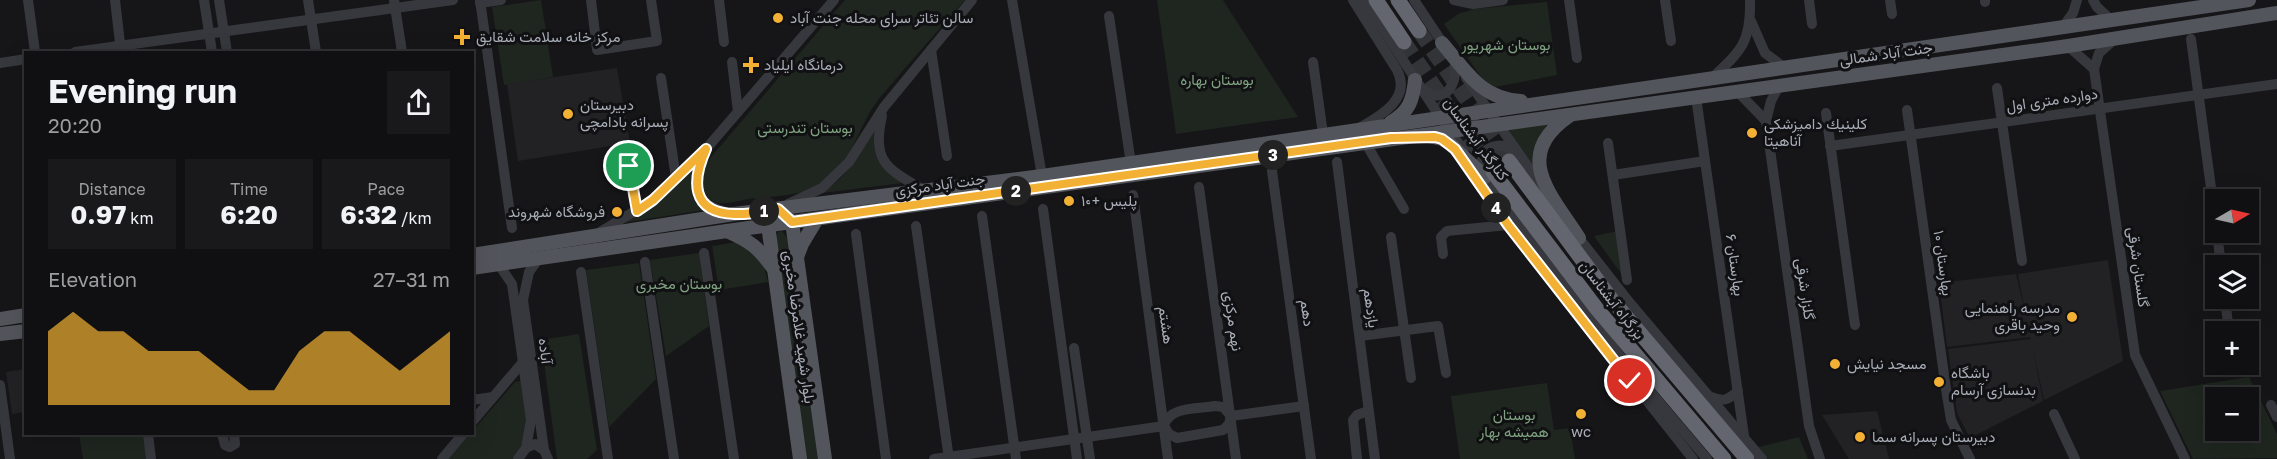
<!DOCTYPE html>
<meta charset="utf-8">
<style>
:root{--surface:#101012;--page:#19191b;--text:#f1f3f6;--muted:#9c9d9f;--line:#303032;--accent:#f2b134}
body{margin:0;font-family:"Golos Text",Vazirmatn,sans-serif;background:var(--page);color:var(--text);height:100vh;display:flex;flex-direction:column;font-size:22px;white-space:nowrap}
*{box-sizing:border-box;margin:0}
p{font-size:20px;color:var(--muted)}
.icon{flex:none;width:33px;height:33px;fill:none;stroke:currentColor;stroke-width:2;stroke-linecap:round;stroke-linejoin:round}
.map{position:relative;flex:1;overflow:hidden}
.drawer{position:absolute;left:24px;top:51px;width:450px;height:384px;display:flex;flex-direction:column;background:var(--surface);border-radius:0px;box-shadow:0 6px 24px #0002,0 0 0 2px var(--line)}
.drawer>*{flex:none}
.needle{width:39px;rotate:81deg}
.tools{position:absolute;left:2205px;top:189px;display:grid;gap:12px}
.tools a{display:grid;place-items:center;width:54px;height:54px;border-radius:0px;background:var(--surface);box-shadow:0 6px 24px #0002,0 0 0 2px var(--line);font-size:30px}
.pin{position:absolute;display:grid;place-items:center;width:51px;height:51px;color:#fff;margin:-26px;border:3px solid #fff;border-radius:50%;box-shadow:0 2px 6px #0007}
.km{position:absolute;width:30px;height:30px;margin:-15px;border-radius:50%;background:#222;color:#fff;font-size:16px;line-height:30px;text-align:center}
.round{display:grid;place-items:center;flex:none;width:63px;height:63px;border-radius:0px;background:var(--page)}
.overview{display:flex;align-items:center;justify-content:space-between;height:102px;padding:0 24px}
h1{font-size:33px;font-weight:700;line-height:45px}
.stats{display:grid;grid-template-columns:repeat(3,1fr);gap:9px;height:102px;padding:6px 24px}
.stats div{display:grid;align-content:center;border-radius:0px;background:var(--page);text-align:center}
.stats b{font-size:26px;font-weight:700}
.stats small{font-size:16px;font-weight:400}
.stats p{font-size:16px}
.chart{height:168px;padding:12px 24px}
.chart p{display:flex;justify-content:space-between}
.chart svg{width:100%;height:108px;margin-top:6px;fill:var(--accent);opacity:.7}
.map>svg:first-child{display:block}
</style>
<div class="map">
<svg width="2277" height="459" viewBox="0 0 2277 459">
<rect width="100%" height="100%" fill="#161618"/>
<g fill="#222225">
<polygon points="617,68 630,143 518,161 507,84"/>
<polygon points="2108,260 2123,361 2044,400 2033,349 2043,401 1970,438 1957,413 1948,349 2031,339 2030,337 1947,347 1939,283 2016,274 2025,311 2018,274"/>
<polygon points="25,369 25,412 12,414 6,372"/>
<polygon points="1877,411 1889,459 1849,459 1822,415"/>
</g>
<g fill="#1e261f" fill-rule="evenodd">
<polygon points="541,0 553,77 504,85 492,7"/>
<path d="M845,0H965C936,33 906,66 878,100C857,127 852,166 820,185C802,196 768,197 748,199C738,201 722,206 713,201C698,192 701,178 705,164Z"/>
<polygon points="1157,0 1223,0 1298,117 1176,134"/>
<polygon points="1547,2 1557,75 1495,87 1486,84 1444,24 1458,14 1474,9"/>
<polygon points="1554,121 1539,175 1506,129"/>
<path d="M874,131C873,159 879,169 903,183L814,194C843,186 859,155 874,131Z"/>
<path d="M696,161C692,179 686,199 704,210L622,223Z"/>
<polygon points="782,231 787,238 790,253 819,459 805,459 775,239 778,232"/>
<polygon points="1618,231 1622,275 1594,236"/>
<polygon points="737,242 762,259 768,282 719,290 712,246"/>
<polygon points="699,253 709,326 666,356 650,260"/>
<polygon points="639,263 656,379 609,427 586,270"/>
<polygon points="579,334 597,450 587,459 557,459 541,340"/>
<path d="M2249,377L2277,434V458L2193,459L2160,391ZM2216,398H2248V430H2216Z"/>
<polygon points="521,381 527,418 526,437 514,459 447,459 470,434 472,434 473,430 515,382"/>
<polygon points="1547,383 1554,430 1570,428 1575,459 1460,459 1451,396"/>
<polygon points="79,434 144,434 148,459 83,459"/>
<polygon points="1799,437 1808,459 1766,459 1755,448"/>
</g>
<g fill="none" stroke-linecap="round" stroke-linejoin="round">
<g stroke="#333438" stroke-width="15" stroke-dasharray="15 8" stroke-linecap="butt">
<polyline points="1419,31 1509,161"/>
<polyline points="1404,42 1493,172"/>
</g>
<g stroke="#37383d" stroke-width="10">
<polyline points="28,0 35,52"/>
<polyline points="115,0 121,52"/>
<polyline points="204,0 212,52"/>
<polyline points="219,0 227,52"/>
<polyline points="308,0 316,52"/>
<polyline points="394,0 402,52"/>
<polyline points="480,0 512,228"/>
<polyline points="591,0 597,50 657,41 651,0"/>
<polyline points="719,0 724,42"/>
<polyline points="1012,0 1042,176"/>
<path d="M1353,0L1397,70C1412,99 1380,116 1359,128"/>
<polyline points="1364,0 1449,131 1464,150"/>
<polyline points="1414,0 1446,48"/>
<polyline points="1454,0 1473,4 1503,0"/>
<polyline points="1569,0 1577,58"/>
<polyline points="1665,0 1671,41"/>
<polyline points="1809,0 1812,24"/>
<polyline points="1890,0 1892,14"/>
<polyline points="1985,0 1985,2"/>
<polyline points="2093,0 2097,7 2111,20"/>
<polyline points="480,3 501,0"/>
<polyline points="1109,16 1131,164"/>
<polyline points="1751,21 1765,53 1785,68"/>
<polyline points="2063,27 2073,13 2077,0"/>
<polyline points="2116,38 2099,53 2094,69 2135,355 2185,459"/>
<polyline points="2191,39 2216,225"/>
<polyline points="2068,46 2094,69"/>
<polyline points="931,50 947,156"/>
<polyline points="75,52 453,0"/>
<polyline points="732,62 738,112"/>
<polyline points="1313,62 1323,134"/>
<polyline points="0,63 26,59"/>
<polyline points="661,78 676,178"/>
<polyline points="1466,78 1543,188"/>
<path d="M1712,78C1742,50 1751,42 1750,0"/>
<polyline points="1779,86 1771,101 1766,121 1809,426 1820,459"/>
<polyline points="1997,88 2022,261"/>
<path d="M1422,89C1445,107 1458,84 1455,62"/>
<polyline points="1738,92 1766,121"/>
<polyline points="1696,97 1744,436"/>
<polyline points="1907,110 1946,389 1951,420 1970,459"/>
<polyline points="1826,113 1855,325"/>
<path d="M882,116C871,163 888,169 925,191"/>
<polyline points="1365,142 1404,209"/>
<polyline points="1608,143 1627,280"/>
<polyline points="1830,146 2277,84"/>
<path d="M705,152C690,186 692,204 730,213"/>
<polyline points="1337,162 1375,459"/>
<polyline points="1463,162 1508,225 1693,459"/>
<polyline points="629,167 637,211"/>
<polyline points="1272,171 1311,459"/>
<polyline points="1480,172 1619,355 1707,459"/>
<polyline points="1613,175 1705,161"/>
<path d="M1486,176L1481,164L1485,151C1495,144 1505,144 1514,151"/>
<polyline points="1199,187 1236,459"/>
<polyline points="1133,195 1168,459"/>
<polyline points="788,204 822,188 849,162 884,107 972,0"/>
<polyline points="1043,209 1077,459"/>
<polyline points="982,216 1016,459"/>
<polyline points="916,226 949,459"/>
<polyline points="600,232 653,200 706,149 834,0"/>
<polyline points="2217,232 2221,266"/>
<polyline points="1575,233 1630,303 1762,459"/>
<polyline points="856,234 886,459"/>
<polyline points="1391,237 1411,378"/>
<polyline points="704,253 734,459"/>
<polyline points="1443,254 1441,237 1447,231 1508,225"/>
<polyline points="539,258 529,272 523,300 544,450"/>
<polyline points="645,262 674,459"/>
<polyline points="499,265 512,284 531,420 526,448"/>
<polyline points="581,272 608,459"/>
<polyline points="2225,298 2229,332"/>
<polyline points="1360,336 1438,326 1446,373"/>
<polyline points="1074,348 1090,459"/>
<polyline points="0,385 10,459"/>
<path d="M1711,397C1724,402 1728,400 1738,391"/>
<polyline points="472,400 493,397"/>
<polyline points="2271,405 2277,417"/>
<path d="M1215,406L1223,407L1231,416L1229,424L1223,430L1177,438L1169,434L1164,426C1169,406 1198,409 1215,406Z"/>
<polyline points="2054,414 2075,459"/>
<polyline points="1231,416 1304,406"/>
<polyline points="472,422 523,362"/>
<polyline points="148,434 151,459"/>
<polyline points="222,434 225,445 230,447 235,444 234,434"/>
<polyline points="442,459 463,434"/>
<polyline points="518,459 526,448 535,444 544,450 548,459"/>
<polyline points="934,459 1164,426"/>
<polyline points="1357,459 1353,420 1357,415 1368,411"/>
</g>
<g stroke="#53555c" stroke-width="14">
<path d="M1442,43C1466,71 1481,99 1521,101"/>
<path d="M1569,116C1511,156 1551,194 1579,238"/>
<path d="M1391,122C1409,112 1413,100 1415,80"/>
<polyline points="1429,136 1442,139 1449,143 1485,177"/>
<polyline points="786,217 792,222 825,459"/>
<polyline points="772,218 768,225 800,459"/>
<path d="M727,231C750,241 759,248 773,268"/>
<polyline points="472,255 734,214 1042,176 2249,0"/>
<polyline points="797,257 802,244 817,219"/>
<polyline points="472,268 727,231 2068,46 2277,13"/>
<polyline points="0,319 26,315"/>
<polyline points="0,334 26,331"/>
</g>
<g stroke="#63666e" stroke-width="15">
<polyline points="1376,0 1404,42"/>
<polyline points="1398,0 1419,31"/>
<polyline points="1509,161 1612,300 1747,459"/>
<polyline points="1493,172 1597,309 1724,459"/>
</g>
</g>
<g fill="none" stroke-linecap="round" stroke-linejoin="round">
<g stroke="#fff" stroke-width="12">
<path id="route" d="M629,166L637,211L653,200L706,149C692,180 690,213 735,214C749,215 764,211 778,209L792,222L1391,138L1435,137L1442,139L1455,149L1508,225L1630,381"/>
</g>
<use href="#route" stroke="#f2b134" stroke-width="8"/>
</g>
<g fill="#f2b134" stroke="#111113" stroke-width="2">
<circle cx="778" cy="18" r="6"/>
<path d="M459 28h6v6h6v6h-6v6h-6v-6h-6v-6h6z"/>
<path d="M748 56h6v6h6v6h-6v6h-6v-6h-6v-6h6z"/>
<circle cx="568" cy="114" r="6"/>
<circle cx="1752" cy="133" r="6"/>
<circle cx="1069" cy="201" r="6"/>
<circle cx="617" cy="212" r="6"/>
<circle cx="2072" cy="317" r="6"/>
<circle cx="1835" cy="364" r="6"/>
<circle cx="1939" cy="382" r="6"/>
<circle cx="1581" cy="414" r="6"/>
<circle cx="1860" cy="437" r="6"/>
</g>
<g text-anchor="middle" stroke-width="6" stroke-linejoin="round" paint-order="stroke">
<g font-size="15" fill="#a8adb8" stroke="#111113" text-anchor="start">
<text x="790" y="23">سالن تئاتر سرای محله جنت آباد</text>
<text x="476" y="42">مرکز خانه سلامت شقایق</text>
<text x="764" y="70">درمانگاه ایلیاد</text>
<text x="580" y="110">دبیرستان<tspan x="580" dy="17">پسرانه بادامچی</tspan></text>
<text x="1764" y="129">كلينيك دامپزشكی<tspan x="1764" dy="17">آناهيتا</tspan></text>
<text x="1081" y="206">پلیس +۱۰</text>
<text x="605" y="217" text-anchor="end">فروشگاه شهروند</text>
<text x="2060" y="313" text-anchor="end">مدرسه راهنمایی<tspan x="2060" dy="17">وحید باقری</tspan></text>
<text x="1847" y="369">مسجد نیایش</text>
<text x="1951" y="378">باشگاه<tspan x="1951" dy="17">بدنسازی آرسام</tspan></text>
<text x="1581" y="437" text-anchor="middle">wc</text>
<text x="1872" y="442">دبیرستان پسرانه سما</text>
</g>
<g font-size="15" fill="#7fa381" stroke="#111113">
<text x="1506" y="50">بوستان شهریور</text>
<text x="1217" y="85">بوستان بهاره</text>
<text x="805" y="133">بوستان تندرستی</text>
<text x="679" y="289">بوستان مخبری</text>
<text x="1514" y="420">بوستان<tspan x="1514" dy="17">همیشه بهار</tspan></text>
</g>
<g font-size="15" fill="#a8adb8" stroke="#111113">
<text transform="translate(1886 54) rotate(-8)" y="5">جنت آباد شمالی</text>
<text transform="translate(2052 100) rotate(-8)" y="5">دوارده متری اول</text>
<text transform="translate(1476 139) rotate(54)" y="5">کنارگذر آبشناسان</text>
<text transform="translate(940 185) rotate(-8)" y="5">جنت آباد مرکزی</text>
<text transform="translate(1943 263) rotate(82)" y="5">بهارستان ۱۰</text>
<text transform="translate(1735 265) rotate(82)" y="5">بهارستان ۶</text>
<text transform="translate(2138 267) rotate(82)" y="5">گلستان شرقی</text>
<text transform="translate(1805 289) rotate(82)" y="5">گلزار شرقی</text>
<text transform="translate(1612 300) rotate(52)" y="5">بزرگراه آبشناسان</text>
<text transform="translate(1371 308) rotate(82)" y="5">یازدهم</text>
<text transform="translate(1307 313) rotate(82)" y="5">دهم</text>
<text transform="translate(1233 321) rotate(82)" y="5">نهم مرکزی</text>
<text transform="translate(1166 325) rotate(82)" y="5">هشتم</text>
<text transform="translate(799 327) rotate(82)" y="5">بلوار شهید غلامرضا مخبری</text>
<text transform="translate(545 351) rotate(83)" y="5">آباده</text>
</g>
</g>
</svg>
<div class="tools">
<a><svg class="needle" viewBox="-14 -14 28 28"><path d="M0-13l5 13h-10z" fill="#e53935"/><path d="M0 13l5-13h-10z" fill="#9c9d9f"/></svg></a>
<a><svg class="icon" aria-label="layers" viewBox="0 0 24 24"><path d="M12 4l9 5-9 5-9-5zM3 14l9 5 9-5"/></svg></a>
<a>+</a>
<a>−</a>
</div>
<div class="pin" style="left:629px;top:166px;background:#1e9e55"><svg class="icon" aria-label="arrive" viewBox="0 0 24 24"><path d="M6 21V4h12l-3 4 3 4H6"/></svg></div>
<div class="pin" style="left:1630px;top:381px;background:#d93025"><svg class="icon" aria-label="check" viewBox="0 0 24 24"><path d="M5 12l5 5 9-10"/></svg></div>
<b class="km" style="left:764px;top:211px">1</b>
<b class="km" style="left:1016px;top:191px">2</b>
<b class="km" style="left:1273px;top:155px">3</b>
<b class="km" style="left:1496px;top:208px">4</b>
<section class="drawer">
<div class="overview"><div><h1>Evening run</h1><p>20:20</p></div><a class="round"><svg class="icon" aria-label="share" viewBox="0 0 24 24"><path d="M12 15V3M7 8l5-5 5 5M5 13v7h14v-7"/></svg></a></div>
<div class="stats">
<div><p>Distance</p><b>0.97<small> km</small></b></div>
<div><p>Time</p><b>6:20</b></div>
<div><p>Pace</p><b>6:32<small> /km</small></b></div>
</div>
<div class="chart"><p><span>Elevation</span>27–31 m</p>
<svg viewBox="0 0 160 44" preserveAspectRatio="none"><path d="M0 44V14L10 6L20 14L30 14L40 22L50 22L60 22L70 30L80 38L90 38L100 22L110 14L120 14L130 22L140 30L150 22L160 14V44z"/></svg>
</div>
</section>
</div>
